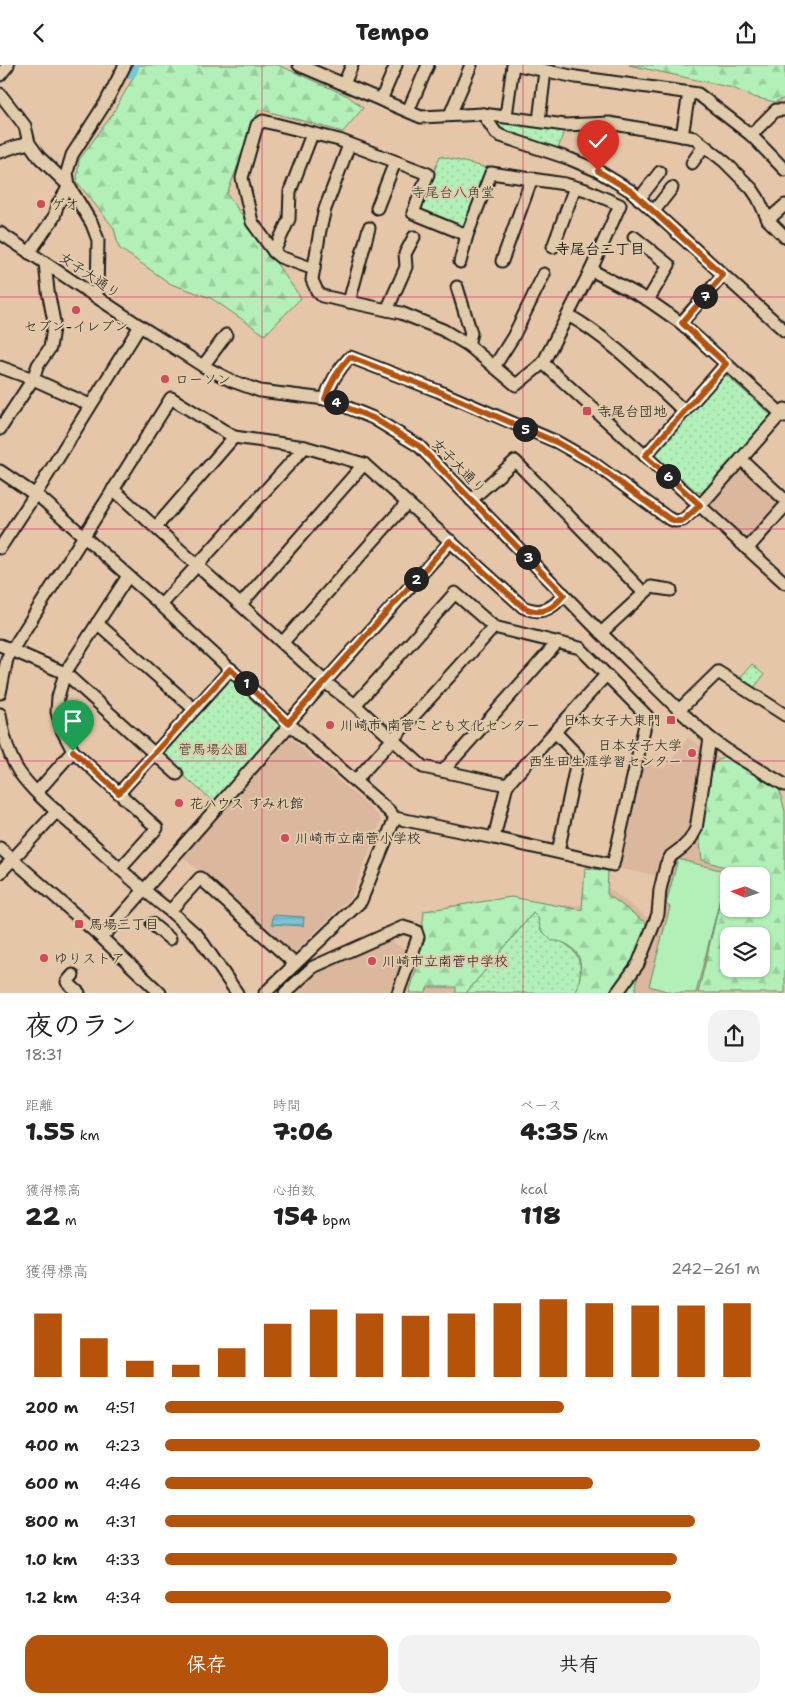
<!DOCTYPE html>
<html lang="ja">
<meta charset="utf-8">
<style>
:root{--surface:#fff;--page:#f2f2f2;--text:#222;--muted:#767676;--accent:#b45309}
body{margin:0;font-family:"Shantell Sans","Klee One",sans-serif;background:var(--page);color:var(--text);height:100vh;display:flex;flex-direction:column;font-size:19px;white-space:nowrap}
*{box-sizing:border-box;margin:0}
p{font-size:16px;color:var(--muted)}
.icon{flex:none;width:28px;height:28px;fill:none;stroke:currentColor;stroke-width:2;stroke-linecap:round;stroke-linejoin:round}
.map{position:relative;height:928px;overflow:hidden}
.panel{display:flex;flex-direction:column;background:var(--surface);flex:1}
.panel>*{flex:none}
.needle{width:32px;rotate:273deg}
.controls{position:absolute;left:720px;top:802px;display:grid;gap:10px}
.controls a{display:grid;place-items:center;width:50px;height:50px;border-radius:10px;background:var(--surface);box-shadow:0 1px 4px #0004;font-size:25px}
.pin{position:absolute;display:grid;place-items:center;width:42px;height:42px;color:#fff;margin:-51px -21px;border-radius:50% 50% 50% 0;rotate:-45deg;box-shadow:0 0 5px #0007}
.pin .icon{rotate:45deg}
.km{position:absolute;width:25px;height:25px;margin:-12px;border-radius:50%;background:#222;color:#fff;font-size:14px;line-height:25px;text-align:center}
.round{display:grid;place-items:center;flex:none;width:52px;height:52px;border-radius:15px;background:var(--page)}
.headline{display:flex;align-items:center;justify-content:space-between;height:85px;padding:0 25px}
h1{font-size:28px;font-weight:800;line-height:38px}
.figures{display:grid;grid-template-columns:repeat(3,1fr);gap:8px;height:85px;padding:5px 25px}
.figures div{display:grid;align-content:center}
.figures b{font-size:25px;font-weight:800}
.figures small{font-size:14px;font-weight:400}
.figures p{font-size:14px}
.chart{height:140px;padding:10px 25px}
.chart p{display:flex;justify-content:space-between}
.chart svg{width:100%;height:90px;margin-top:5px;stroke:var(--accent);stroke-width:6}
.action{display:flex;gap:10px;margin-top:auto;padding:10px 25px}
.action a{flex:1;height:58px;border-radius:15px;background:var(--accent);color:#fff;font-size:20px;font-weight:800;line-height:58px;text-align:center}
.action a+a{background:var(--page);color:var(--text)}
ul{padding:0 25px;list-style:none;font-size:16px}
li{display:grid;grid-template-columns:80px 60px 1fr;align-items:center;height:38px}
li i{height:12px;border-radius:6px;background:var(--accent)}
header{display:flex;justify-content:space-between;align-items:center;height:65px;padding:0 25px;background:var(--surface);font-size:22px;font-weight:800}
.map>svg:first-child{display:block}
</style>
<header><svg class="icon" aria-label="back" viewBox="0 0 24 24"><path d="M15 5l-7 7 7 7"/></svg>Tempo<svg class="icon" aria-label="share" viewBox="0 0 24 24"><path d="M12 15V3M7 8l5-5 5 5M5 13v7h14v-7"/></svg></header>
<div class="map">
<svg width="785" height="928" viewBox="0 0 785 928">
<defs>
<pattern id="grass-dots" width="8" height="8" patternUnits="userSpaceOnUse" patternTransform="scale(1.25)"><rect width="8" height="8" fill="#b2f0b7"/><path d="M2 2h.1M6 6h.1" fill="none" stroke="#98cd9d" stroke-width="1.8" stroke-linecap="round"/></pattern>
<pattern id="forest-firs" width="22" height="20" patternUnits="userSpaceOnUse" patternTransform="scale(1.25)"><rect width="22" height="20" fill="#b2f0b7"/><path d="M5 1l3.5 6h-7zM16 11l3.5 6h-7z" fill="#98cd9d"/></pattern>
<pattern id="water-rules" width="6" height="5" patternUnits="userSpaceOnUse" patternTransform="scale(1.25)"><rect width="6" height="5" fill="#78c5d7"/><path d="M0 2.5h6" fill="none" stroke="#67a9b8"/></pattern>
</defs>
<rect width="100%" height="100%" fill="#e6c6a8"/>
<filter id="ink" filterUnits="userSpaceOnUse"><feTurbulence type="fractalNoise" baseFrequency=".02" numOctaves="2"/><feDisplacementMap in="SourceGraphic" scale="10" xChannelSelector="R" yChannelSelector="G"/><feConvolveMatrix kernelMatrix="1 2 1 2 8 2 1 2 1" color-interpolation-filters="sRGB"/></filter>
<g filter="url(#ink)">
<g fill="#dab79d" fill-rule="evenodd">
<polygon points="739,402 744,402 781,436 781,440 750,473 746,474 709,439 709,436"/>
<polygon points="289,672 379,751 381,756 351,832 294,888 291,889 181,790"/>
<path d="M688,673L723,696L785,741V928H421L424,920L440,919L448,840H583L608,823L652,856L655,810L620,804L643,699L665,703ZM729,811H761V844H729ZM729,871H761V904H729Z"/>
<polygon points="396,869 393,878 410,886 393,928 295,928 320,904"/>
</g>
<g fill="url(#grass-dots)" stroke="#67866a">
<polygon points="496,55 564,64 558,85 505,68 494,60"/>
<polygon points="440,91 488,103 466,160 461,163 423,147 421,141"/>
<polygon points="723,309 725,309 771,350 702,427 697,427 653,389"/>
<polygon points="752,599 764,610 753,624 739,614"/>
<polygon points="229,614 283,664 216,739 161,691 160,687"/>
<path d="M533,848L538,853L541,865C572,882 589,888 576,928H466Z"/>
</g>
<g fill="url(#forest-firs)" stroke="#67866a" fill-rule="evenodd">
<polygon points="139,0 278,0 348,31 363,43 343,67 259,44 227,129 301,233 265,270 211,233 171,219 119,183 114,163 77,117 79,95 112,50 134,11"/>
<polygon points="629,0 785,0 785,33 775,37 753,32 733,23"/>
<path d="M724,691L751,703L779,724L785,746V928H698L728,803L702,795L697,752L705,706ZM729,811H761V844H729ZM729,871H761V904H729Z"/>
<path d="M585,803L608,806L607,829L646,858L635,928H576C579,919 582,905 580,896C577,883 564,875 552,876L541,865L538,853L533,848L466,928H456V922H428L425,928H409L419,896L424,846L511,832L582,845Z"/>
</g>
<polygon fill="#b2f0b7" stroke="#67866a" points="678,794 727,807 696,928 673,928 649,921 670,842 666,839"/>
<polygon fill="url(#water-rules)" stroke="#53818c" points="273,850 304,852 303,861 272,859"/>
<g fill="none" stroke-linecap="round" stroke-linejoin="round">
<polyline stroke="#78c5d7" stroke-width="15" points="130,6 132,0"/>
<g stroke="#1c1c1c" stroke-width="15">
<g id="minor">
<polyline points="299,0 421,52 483,49 565,60 609,58 695,73 725,97 752,124 758,133 768,155 785,172"/>
<polyline points="518,0 576,12 698,29 751,70 785,105"/>
<polyline points="0,10 8,0"/>
<polyline points="344,19 352,0"/>
<polyline points="0,29 25,61 29,78 39,92 69,121 92,159 98,175 97,232"/>
<polyline points="381,35 396,0"/>
<polyline points="408,46 428,0"/>
<polyline points="483,49 496,68 501,71 570,94 598,106 631,126 785,266"/>
<polyline points="450,50 471,0"/>
<polyline points="506,51 513,0"/>
<polyline points="539,56 545,6"/>
<polyline points="751,70 776,45 785,45"/>
<polyline points="682,71 689,28"/>
<polyline points="349,80 325,144 320,165 312,215 317,226 322,231 401,248 443,265 468,280 516,320 543,298 591,205 620,140 586,125 565,119 491,108 467,170 460,197"/>
<polyline points="0,87 14,82 29,78"/>
<polyline points="692,98 704,81"/>
<polyline points="639,134 660,107"/>
<polyline points="377,143 395,97"/>
<polyline points="654,146 672,123"/>
<polyline points="768,155 785,140"/>
<polyline points="0,168 140,261 203,301 232,316 260,326 325,334 337,338 373,353 419,381 601,568 679,645 710,673 728,686 785,720"/>
<polyline points="634,172 669,200 648,235"/>
<polyline points="553,182 575,122"/>
<polyline points="274,187 289,154 290,126 312,69"/>
<polyline points="29,188 54,152 57,141 69,121 67,107 72,90 106,37 125,0"/>
<polyline points="502,196 532,113"/>
<polyline points="314,204 280,192 274,187 252,157 242,113 257,60 263,56 339,75 428,109 413,148 467,170"/>
<polyline points="591,205 648,235 681,258 785,352"/>
<polyline points="457,222 471,268 468,280"/>
<polyline points="349,237 369,163"/>
<polyline points="387,245 406,202 405,189 414,172"/>
<path d="M568,250C611,274 647,312 684,346"/>
<polyline points="681,258 723,210"/>
<polyline points="543,298 785,518"/>
<polyline points="203,301 226,270"/>
<polyline points="0,302 33,314 90,340"/>
<polyline points="494,302 513,272 544,209"/>
<path d="M325,334C330,317 338,305 350,292L438,326L557,377L592,397L668,453L675,456L683,455L706,434L785,344"/>
<polyline points="0,364 33,314 38,300 50,283 54,257 48,226 45,198"/>
<polyline points="645,391 726,299"/>
<polyline points="741,394 785,435"/>
<polyline points="0,406 43,435 161,540 288,658 389,746 395,753 494,773 613,800 647,651 580,583 494,562 455,528 355,640"/>
<polyline points="113,424 330,621 355,640 423,702 507,720"/>
<polyline points="471,435 515,396 644,528"/>
<polyline points="156,462 234,372"/>
<polyline points="0,483 40,422 140,261"/>
<polyline points="747,484 785,441"/>
<polyline points="241,539 364,399"/>
<polyline points="161,540 305,382"/>
<polyline points="97,558 194,644"/>
<polyline points="601,568 651,522 671,525"/>
<polyline points="283,577 407,438"/>
<polyline points="0,580 65,608 177,709"/>
<path d="M0,628L7,594L12,585L171,333L234,372L305,382L364,399L523,542C540,550 553,544 564,529"/>
<polyline points="679,645 718,607 785,650"/>
<path d="M0,649C3,669 8,690 19,707C33,727 55,745 73,761C105,790 136,820 170,846"/>
<polyline points="288,658 451,476"/>
<polyline points="555,667 578,691 558,787"/>
<polyline points="443,706 557,578"/>
<polyline points="355,716 494,562"/>
<polyline points="37,727 73,686"/>
<polyline points="119,728 231,604"/>
<polyline points="494,773 507,720 606,610"/>
<polyline points="0,783 102,873 160,928"/>
<polyline points="120,804 157,763 73,686 62,665 57,647 58,632 65,608 128,511"/>
<polyline points="0,808 57,746"/>
<polyline points="152,859 170,874"/>
<polyline points="108,866 286,664"/>
<polyline points="73,910 67,917 79,928"/>
<polyline points="237,928 198,871 170,846 200,813 295,899"/>
<polyline points="265,928 361,836 395,753"/>
<polyline points="285,928 313,902 403,862 416,866 418,872 398,928"/>
<polyline points="617,928 638,899 658,849 660,825 666,800 671,791 683,782 690,775 696,764 710,673"/>
</g>
</g>
<use href="#minor" stroke="#e1cbaa" stroke-width="11"/>
</g>
</g>
<g fill="none" stroke-linecap="round" stroke-linejoin="round" filter="url(#ink)">
<g stroke="#fff" stroke-width="10">
<path id="route" d="M73,686L119,728L230,604L288,658L450,476L523,542C541,551 552,545 564,530L419,381L373,353L325,334C330,317 338,305 350,292L438,326L556,377L592,397L668,453L675,456H683L700,440L645,391L726,299L682,258L723,210L631,126L598,106"/>
</g>
<use href="#route" stroke="#b45309" stroke-width="6"/>
</g>
<path fill="none" stroke="#c2185b" stroke-width="1" stroke-opacity="0.55" d="M262,0V928M523,0V928M0,232H785M0,464H785M0,696H785"/>
<g fill="#d1495b" stroke="#e1cbaa" stroke-width="2">
<circle cx="41" cy="139" r="5"/>
<circle cx="76" cy="245" r="5"/>
<circle cx="165" cy="314" r="5"/>
<rect x="582" y="341" width="10" height="10" rx="2.5"/>
<rect x="666" y="650" width="10" height="10" rx="2.5"/>
<circle cx="330" cy="660" r="5"/>
<circle cx="692" cy="688" r="5"/>
<circle cx="179" cy="738" r="5"/>
<circle cx="285" cy="773" r="5"/>
<rect x="74" y="854" width="10" height="10" rx="2.5"/>
<circle cx="44" cy="893" r="5"/>
<circle cx="372" cy="896" r="5"/>
</g>
<g text-anchor="middle" stroke-width="4" stroke-linejoin="round" paint-order="stroke">
<g font-size="14" fill="#323c33" stroke="#e1cbaa">
<text x="453" y="132">寺尾台八角堂</text>
<text x="213" y="689">菅馬場公園</text>
</g>
<g font-size="14" fill="#1c1c1c" stroke="#e1cbaa" text-anchor="start">
<text x="51" y="144">ゲオ</text>
<text x="76" y="266" text-anchor="middle">セブン-イレブン</text>
<text x="175" y="319">ローソン</text>
<text x="597" y="351">寺尾台団地</text>
<text x="661" y="660" text-anchor="end">日本女子大東門</text>
<text x="340" y="665">川崎市 南菅こども文化センター</text>
<text x="682" y="685" text-anchor="end">日本女子大学<tspan x="682" dy="16">西生田生涯学習センター</tspan></text>
<text x="189" y="743">花ハウス すみれ館</text>
<text x="295" y="778">川崎市立南菅小学校</text>
<text x="89" y="864">馬場三丁目</text>
<text x="54" y="898">ゆりストア</text>
<text x="382" y="901">川崎市立南菅中学校</text>
</g>
<g font-size="14" fill="#1c1c1c" stroke="#e1cbaa">
<text transform="translate(90 210) rotate(34)" y="5">女子大通り</text>
<text transform="translate(459 401) rotate(46)" y="5">女子大通り</text>
</g>
<g font-size="15" font-weight="bold" fill="#1c1c1c" stroke="#e1cbaa">
<text x="600" y="189">寺尾台二丁目</text>
</g>
</g>
</svg>
<div class="controls">
<a><svg class="needle" viewBox="-14 -14 28 28"><path d="M0-13l5 13h-10z" fill="#e53935"/><path d="M0 13l5-13h-10z" fill="#767676"/></svg></a>
<a><svg class="icon" aria-label="layers" viewBox="0 0 24 24"><path d="M12 4l9 5-9 5-9-5zM3 14l9 5 9-5"/></svg></a>
</div>
<div class="pin" style="left:73px;top:686px;background:#1e9e55"><svg class="icon" aria-label="arrive" viewBox="0 0 24 24"><path d="M6 21V4h12l-3 4 3 4H6"/></svg></div>
<div class="pin" style="left:598px;top:106px;background:#d93025"><svg class="icon" aria-label="check" viewBox="0 0 24 24"><path d="M5 12l5 5 9-10"/></svg></div>
<b class="km" style="left:246px;top:618px">1</b>
<b class="km" style="left:416px;top:514px">2</b>
<b class="km" style="left:528px;top:492px">3</b>
<b class="km" style="left:336px;top:337px">4</b>
<b class="km" style="left:525px;top:364px">5</b>
<b class="km" style="left:668px;top:411px">6</b>
<b class="km" style="left:705px;top:231px">7</b>
</div>
<section class="panel">
<div class="headline"><div><h1>夜のラン</h1><p>18:31</p></div><a class="round"><svg class="icon" aria-label="share" viewBox="0 0 24 24"><path d="M12 15V3M7 8l5-5 5 5M5 13v7h14v-7"/></svg></a></div>
<div class="figures">
<div><p>距離</p><b>1.55<small> km</small></b></div>
<div><p>時間</p><b>7:06</b></div>
<div><p>ペース</p><b>4:35<small> /km</small></b></div>
</div>
<div class="figures">
<div><p>獲得標高</p><b>22<small> m</small></b></div>
<div><p>心拍数</p><b>154<small> bpm</small></b></div>
<div><p>kcal</p><b>118</b></div>
</div>
<div class="chart"><p><span>獲得標高</span>242–261 m</p>
<svg viewBox="0 0 160 44" preserveAspectRatio="none"><path d="M5 44V13M15 44V25M25 44V36M35 44V38M45 44V30M55 44V18M65 44V11M75 44V13M85 44V14M95 44V13M105 44V8M115 44V6M125 44V8M135 44V9M145 44V9M155 44V8"/></svg>
</div>
<ul>
<li><b>200 m</b>4:51<i style="width:67%"></i></li>
<li><b>400 m</b>4:23<i style="width:100%"></i></li>
<li><b>600 m</b>4:46<i style="width:72%"></i></li>
<li><b>800 m</b>4:31<i style="width:89%"></i></li>
<li><b>1.0 km</b>4:33<i style="width:86%"></i></li>
<li><b>1.2 km</b>4:34<i style="width:85%"></i></li>
</ul>
<div class="action"><a>保存</a><a>共有</a></div>
</section>
